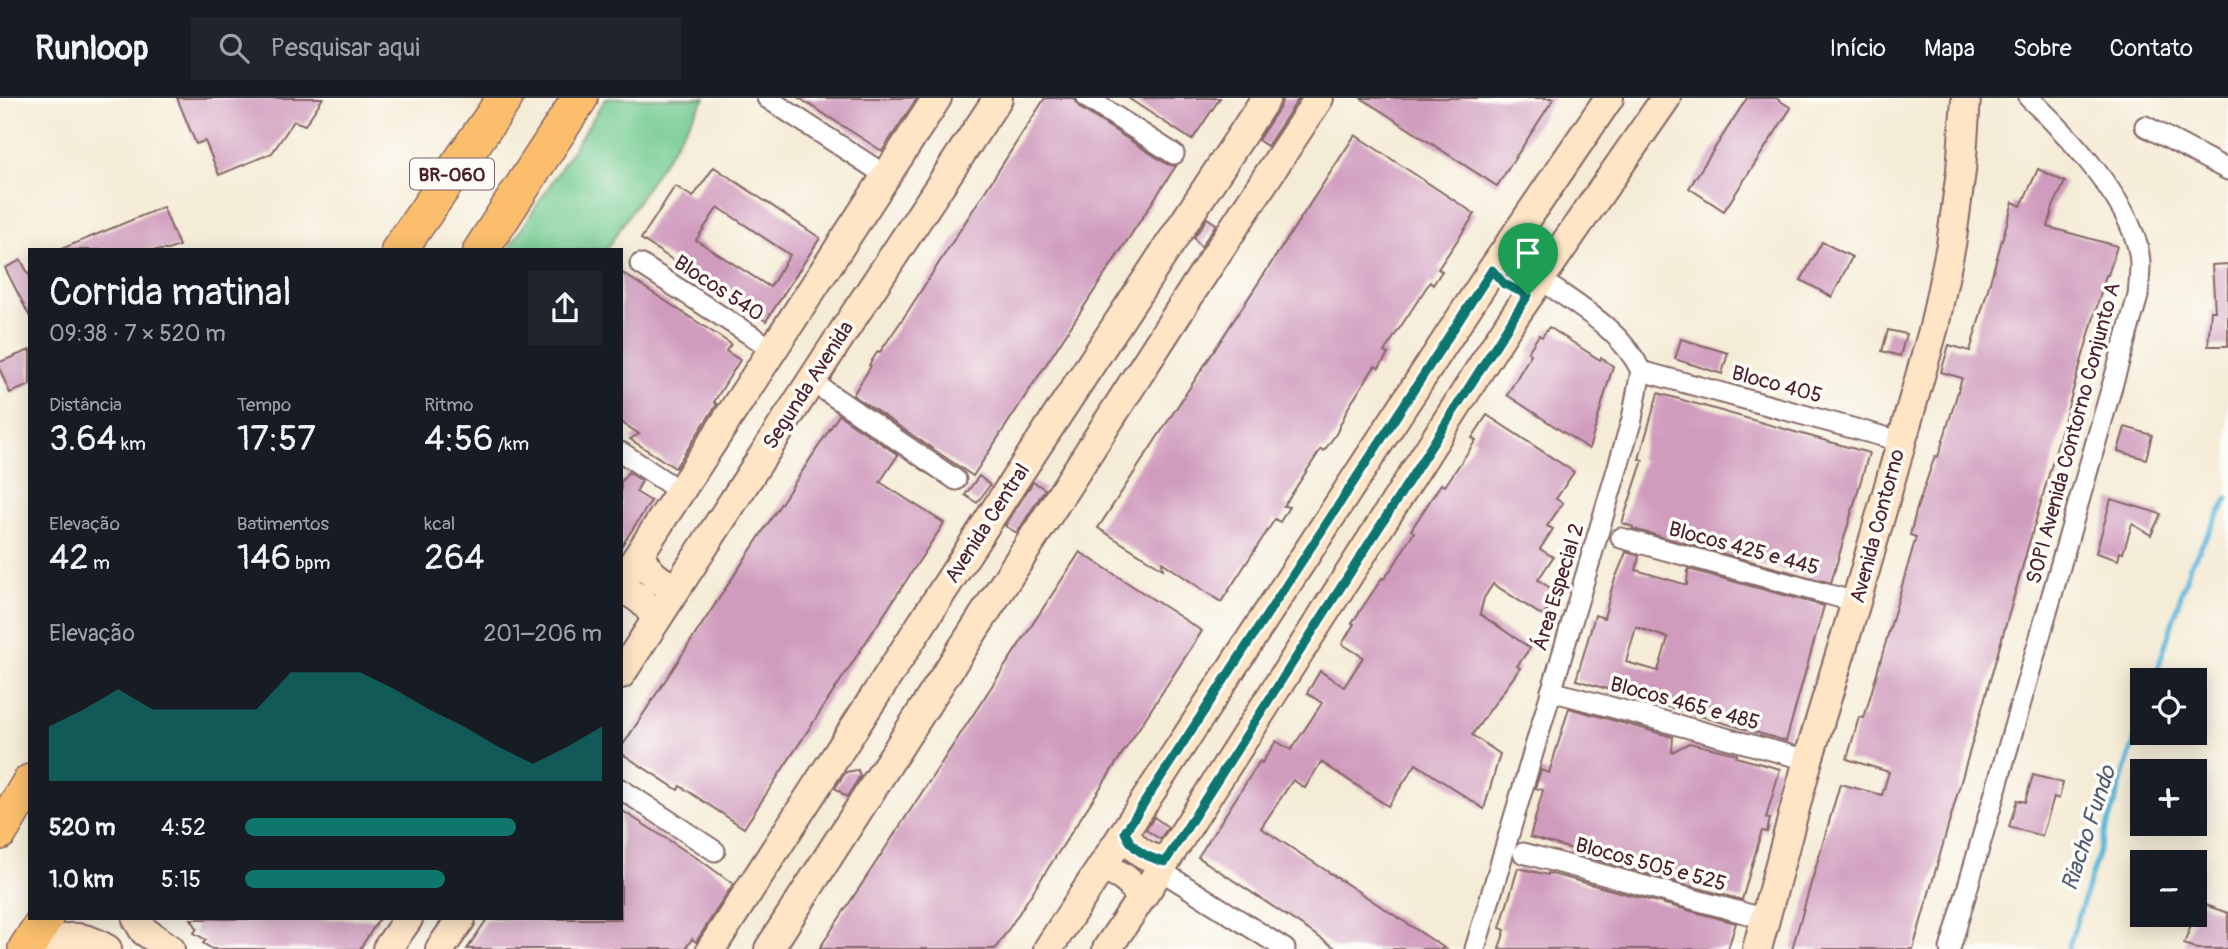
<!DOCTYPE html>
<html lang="pt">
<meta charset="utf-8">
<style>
:root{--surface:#171b24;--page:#20242c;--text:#f1f3f6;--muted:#9ea1a6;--line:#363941;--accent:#0f766e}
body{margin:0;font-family:Pangolin,sans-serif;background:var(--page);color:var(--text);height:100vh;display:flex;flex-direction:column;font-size:26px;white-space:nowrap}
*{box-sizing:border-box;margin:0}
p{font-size:23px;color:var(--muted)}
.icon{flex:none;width:38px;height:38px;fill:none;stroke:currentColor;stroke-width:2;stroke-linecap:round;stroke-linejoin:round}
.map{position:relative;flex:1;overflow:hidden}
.sheet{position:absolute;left:28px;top:150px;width:595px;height:672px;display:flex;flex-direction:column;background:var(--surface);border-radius:0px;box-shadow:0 4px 18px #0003}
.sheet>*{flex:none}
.controls{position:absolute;left:2130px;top:570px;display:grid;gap:14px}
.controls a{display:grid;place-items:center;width:77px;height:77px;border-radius:0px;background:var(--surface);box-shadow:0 4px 18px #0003;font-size:35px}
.pin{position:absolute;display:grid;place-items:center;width:60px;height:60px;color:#fff;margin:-72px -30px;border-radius:50% 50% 50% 0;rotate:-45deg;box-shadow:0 0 7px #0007}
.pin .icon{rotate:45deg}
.round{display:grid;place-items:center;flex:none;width:74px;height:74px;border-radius:0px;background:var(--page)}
.summary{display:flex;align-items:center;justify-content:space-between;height:119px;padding:0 21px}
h1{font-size:38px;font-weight:600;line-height:52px}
.metrics{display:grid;grid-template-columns:repeat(3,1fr);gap:10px;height:119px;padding:7px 21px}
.metrics div{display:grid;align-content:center}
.metrics b{font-size:35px;font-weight:600}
.metrics small{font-size:19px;font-weight:400}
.metrics p{font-size:19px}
.chart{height:196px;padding:14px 21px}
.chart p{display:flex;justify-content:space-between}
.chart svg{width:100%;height:126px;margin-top:7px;fill:var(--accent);opacity:.7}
ul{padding:0 21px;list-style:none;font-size:23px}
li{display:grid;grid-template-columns:112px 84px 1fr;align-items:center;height:52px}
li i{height:18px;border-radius:9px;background:var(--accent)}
header{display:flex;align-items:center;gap:42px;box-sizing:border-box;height:98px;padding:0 35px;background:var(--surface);border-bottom:2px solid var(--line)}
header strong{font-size:33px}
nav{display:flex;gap:38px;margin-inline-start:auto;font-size:24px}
.search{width:490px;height:63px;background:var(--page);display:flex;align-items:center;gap:18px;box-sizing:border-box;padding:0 24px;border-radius:0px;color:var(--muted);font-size:26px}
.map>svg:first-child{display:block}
</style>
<header>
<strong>Runloop</strong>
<div class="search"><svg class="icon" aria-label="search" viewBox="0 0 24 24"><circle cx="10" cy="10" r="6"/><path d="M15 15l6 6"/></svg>Pesquisar aqui</div>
<nav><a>Início</a><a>Mapa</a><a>Sobre</a><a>Contato</a></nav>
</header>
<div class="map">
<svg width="2228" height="851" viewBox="0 0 2228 851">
<rect width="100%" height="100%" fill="#fdfcf7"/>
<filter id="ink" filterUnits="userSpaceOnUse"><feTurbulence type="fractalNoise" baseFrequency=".0143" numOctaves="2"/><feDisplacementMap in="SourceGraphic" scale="14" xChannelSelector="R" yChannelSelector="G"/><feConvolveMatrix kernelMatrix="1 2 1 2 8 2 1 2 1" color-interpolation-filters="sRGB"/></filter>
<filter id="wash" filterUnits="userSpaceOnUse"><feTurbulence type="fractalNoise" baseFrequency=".00686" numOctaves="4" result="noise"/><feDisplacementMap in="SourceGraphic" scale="28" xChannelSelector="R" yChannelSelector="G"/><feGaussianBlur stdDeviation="1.57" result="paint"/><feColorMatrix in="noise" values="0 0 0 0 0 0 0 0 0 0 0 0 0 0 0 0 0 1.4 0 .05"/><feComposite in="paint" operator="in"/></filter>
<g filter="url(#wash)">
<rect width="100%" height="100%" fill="#f5ecd7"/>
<polygon fill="#73cb91" stroke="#5e755e" stroke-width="2" points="606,0 705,0 606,152 508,152"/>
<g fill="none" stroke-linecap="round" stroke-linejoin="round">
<g stroke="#5db7db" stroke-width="5">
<polyline points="2154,583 2190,468 2228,400"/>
<polyline points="2068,851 2142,619"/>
</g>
</g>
<g id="blocks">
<g fill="#d09cbe" fill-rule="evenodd">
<polygon points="177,0 323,0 305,27 294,23 272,55 219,77 205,43 196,46"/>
<polygon points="799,0 917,0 882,53"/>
<polygon points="1045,0 1073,0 1080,10 1167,66 1176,68 973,378 853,297 871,268 869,267 878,253 880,254 908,213"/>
<polygon points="1128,0 1220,0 1192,42"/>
<polygon points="1283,0 1299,0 1267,48 1258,42 1280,9"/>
<polygon points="1361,0 1554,0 1497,88"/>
<polygon points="1747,0 1776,0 1791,10 1724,113 1689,90"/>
<polygon points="1355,37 1475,116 1438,171 1442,173 1433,187 1430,184 1384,254 1388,256 1379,270 1375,268 1348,310 1336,336 1324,353 1321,351 1284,408 1289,409 1280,424 1275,421 1221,504 1162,464 1163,471 1098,430"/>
<path d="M714,69L820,140L766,223L641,141L675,88L693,99ZM718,109L790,157L770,189L696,142Z"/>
<polygon points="2038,71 2065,84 2053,109 2048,129 2117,148 2108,177 2106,177 1913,851 1792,851 1840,686 1882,697 1889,674 1847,661 1859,619 1864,620 1916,439 1910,437 1917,410 1935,358 1938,359 1962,280 1941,274 1949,247 1970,253 2013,104 2021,108"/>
<polygon points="163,109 179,148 168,152 59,152"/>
<polygon points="1207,120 1216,126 1201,149 1194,140"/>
<polygon points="1822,144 1852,159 1832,199 1801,182"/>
<polygon points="21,162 30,179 30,219 5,170"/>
<polygon points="2228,166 2228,248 2208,248 2211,213 2215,213 2212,167"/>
<polygon points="621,174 731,246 726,253 740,262 714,304 717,306 675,370 630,341 639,336 621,324"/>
<polygon points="1549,229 1600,262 1601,260 1613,268 1589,351 1507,297 1531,256 1528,254 1539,237 1542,239"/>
<polygon points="1888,232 1906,236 1900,258 1882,253"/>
<polygon points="1681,241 1728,255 1722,276 1675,261"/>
<polygon points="30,252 30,287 10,295 0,272 0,264"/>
<polygon points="1658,295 1869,355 1831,485 1633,431 1633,429 1622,425 1643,362 1639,361"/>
<polygon points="839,317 898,357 880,384 944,425 744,730 680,688 678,692 621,655 621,650"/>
<polygon points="1487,317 1574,374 1556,401 1563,405 1547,428 1553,431 1540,451 1553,459 1538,482 1558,495 1543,518 1493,486 1484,500 1480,516 1530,550 1517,568 1520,570 1472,637 1500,656 1484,711 1416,666 1388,708 1321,664 1305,690 1293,682 1261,730 1446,851 1337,851 1198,759 1260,663 1262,665 1276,643 1291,652 1322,605 1307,595 1320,573 1344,589 1363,559 1342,546 1354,526 1352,525 1382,480 1384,481 1396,464 1414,434 1411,432 1441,386 1445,388 1476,342 1472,340"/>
<polygon points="2125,329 2152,337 2146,361 2118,353"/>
<polygon points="628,374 642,383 636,394 651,403 621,449 621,384"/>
<polygon points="979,378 990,387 977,405 965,397"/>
<polygon points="1033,384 1045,391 1017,435 1005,428"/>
<polygon points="2111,401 2161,416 2151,437 2132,426 2123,455 2120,454 2118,462 2096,455"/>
<polygon points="1080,454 1202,533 1010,829 995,851 819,851"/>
<path d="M1626,454L1639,458L1636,472L1687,487L1688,471L1824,508L1786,643L1576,582L1595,517L1604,520L1613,486ZM1636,529L1668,540L1658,573L1626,564Z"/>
<polygon points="1569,610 1673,639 1672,654 1689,645 1737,656 1736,659 1780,671 1766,720 1770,721 1767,734 1762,733 1761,735 1742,802 1571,755 1572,751 1530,739 1543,692 1535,690 1541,672 1549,675"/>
<polygon points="858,672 860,678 847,699 835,690 846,674"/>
<polygon points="2033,677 2063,685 2059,701 2054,699 2042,738 2009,729 2017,702 2025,704"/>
<polygon points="621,712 703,764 733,786 696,844 692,841 685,851 467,851 487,821 621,821"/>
<polygon points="1154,719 1168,729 1160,741 1146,732"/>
<polygon points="1518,770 1548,777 1548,775 1736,825 1728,851 1499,851 1505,832 1500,830"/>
<polygon points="2199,805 2228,815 2228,851 2197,851 2184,846"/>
<polygon points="191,821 379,821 360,851 212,851 203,845 206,842 194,835 197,830"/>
</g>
</g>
</g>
<g filter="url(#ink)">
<use href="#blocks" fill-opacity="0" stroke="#866767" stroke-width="2"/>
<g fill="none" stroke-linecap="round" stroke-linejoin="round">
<g stroke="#866767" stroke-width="23">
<g id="street">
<polyline points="767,0 888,79"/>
<polyline points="1087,0 1174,56"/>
<polyline points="2145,28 2228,72"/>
<polyline points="640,166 774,252"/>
<polyline points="1641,273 1900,343"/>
<polyline points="811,283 956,382"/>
<polyline points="621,354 681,394"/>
<polyline points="1621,440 1856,504"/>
<polyline points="1551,593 1808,662"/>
<polyline points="621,691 715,753"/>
<polyline points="1523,755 1766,821"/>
<polyline points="1160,772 1285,851"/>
<path d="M1475,851L1632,321L1641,273C1621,231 1576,207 1540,181"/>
<path d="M1950,851L2138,198C2139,187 2140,176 2140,165C2138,110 2067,36 2029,0"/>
</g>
</g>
<g stroke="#866767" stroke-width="32">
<g id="secondary">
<path d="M640,456C647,474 658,483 676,490"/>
<polyline points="621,484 937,0"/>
<path d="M621,492C638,496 649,508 656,522"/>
<polyline points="621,576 851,222 998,0"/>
<path d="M1125,734C1132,752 1146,759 1165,764"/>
<path d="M1102,771C1120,774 1132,784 1141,800"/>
<polyline points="137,821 144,833 170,851"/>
<path d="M37,851C65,838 80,834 107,851"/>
<polyline points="387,851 408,821"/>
<polyline points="440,851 461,821"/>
<polyline points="711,851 1014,383 1266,0"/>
<polyline points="769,851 1196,187 1319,0"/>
<polyline points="1048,851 1492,172 1609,0"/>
<polyline points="1107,851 1160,772 1507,229 1666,0"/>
<polyline points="1757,851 1808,662 1856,504 1934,229 1951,147 1961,73 1966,0"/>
</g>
</g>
<g stroke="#866767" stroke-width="38">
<g id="highway">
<polyline points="399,152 505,0"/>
<polyline points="481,152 580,0"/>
<polyline points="0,734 30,684"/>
<polyline points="26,851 45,821"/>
</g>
</g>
<use href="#street" stroke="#fff" stroke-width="19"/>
<use href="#secondary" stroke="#fde5c5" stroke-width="28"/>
<use href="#highway" stroke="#fabe6d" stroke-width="35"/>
</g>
</g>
<g fill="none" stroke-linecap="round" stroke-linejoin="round" filter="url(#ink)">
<g stroke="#fff" stroke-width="14">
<path id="route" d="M1492,172L1504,186L1528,197L1165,764C1146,759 1132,752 1125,734Z"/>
</g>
<use href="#route" stroke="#0f766e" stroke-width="9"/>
</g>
<g text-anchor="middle" stroke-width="7" stroke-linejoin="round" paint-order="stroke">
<rect fill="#fdfcf7" stroke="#806168" stroke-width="2" x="410" y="60.5" width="84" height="31" rx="5"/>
<g font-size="19" font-weight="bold" fill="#4a1f2b">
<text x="452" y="83">BR-060</text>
</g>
<g font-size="21" fill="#4a1f2b" stroke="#fdfcf7">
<text transform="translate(719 190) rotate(33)" y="7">Blocos 540</text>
<text transform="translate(1777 286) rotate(15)" y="7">Bloco 405</text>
<text transform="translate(808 287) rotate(-57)" y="7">Segunda Avenida</text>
<text transform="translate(2073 335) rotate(-75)" y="7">SOPI Avenida Contorno Conjunto A</text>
<text transform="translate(987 425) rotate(-57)" y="7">Avenida Central</text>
<text transform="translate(1877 428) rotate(-75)" y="7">Avenida Contorno</text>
<text transform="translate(1744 450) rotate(15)" y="7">Blocos 425 e 445</text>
<text transform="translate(1558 489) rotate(-73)" y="7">Área Especial 2</text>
<text transform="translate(1685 605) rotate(15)" y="7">Blocos 465 e 485</text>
<text transform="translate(1651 766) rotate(15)" y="7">Blocos 505 e 525</text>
</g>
<g font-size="23" font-style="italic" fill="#525c71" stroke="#fdfcf7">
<text transform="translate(2088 730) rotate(-72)" y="8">Riacho Fundo</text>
</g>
</g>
</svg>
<div class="controls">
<a><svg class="icon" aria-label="locate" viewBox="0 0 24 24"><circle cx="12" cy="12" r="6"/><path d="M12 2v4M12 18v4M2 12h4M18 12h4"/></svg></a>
<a>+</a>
<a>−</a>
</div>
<div class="pin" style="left:1528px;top:197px;background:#1e9e55"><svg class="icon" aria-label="arrive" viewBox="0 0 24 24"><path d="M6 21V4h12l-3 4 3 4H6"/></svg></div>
<section class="sheet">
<div class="summary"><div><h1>Corrida matinal</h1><p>09:38 · 7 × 520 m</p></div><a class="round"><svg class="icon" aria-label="share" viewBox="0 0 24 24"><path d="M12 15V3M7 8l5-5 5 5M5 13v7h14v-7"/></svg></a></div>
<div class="metrics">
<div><p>Distância</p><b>3.64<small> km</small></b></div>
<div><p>Tempo</p><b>17:57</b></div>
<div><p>Ritmo</p><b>4:56<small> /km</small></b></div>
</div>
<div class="metrics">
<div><p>Elevação</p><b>42<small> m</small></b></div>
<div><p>Batimentos</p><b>146<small> bpm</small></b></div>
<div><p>kcal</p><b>264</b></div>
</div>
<div class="chart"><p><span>Elevação</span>201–206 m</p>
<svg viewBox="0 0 160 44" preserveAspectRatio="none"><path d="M0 44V25L10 19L20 12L30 19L40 19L50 19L60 19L70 6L80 6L90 6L100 12L110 19L120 25L130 32L140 38L150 32L160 25V44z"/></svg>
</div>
<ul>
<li><b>520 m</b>4:52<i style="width:76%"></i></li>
<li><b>1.0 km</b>5:15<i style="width:56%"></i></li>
</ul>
</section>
</div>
